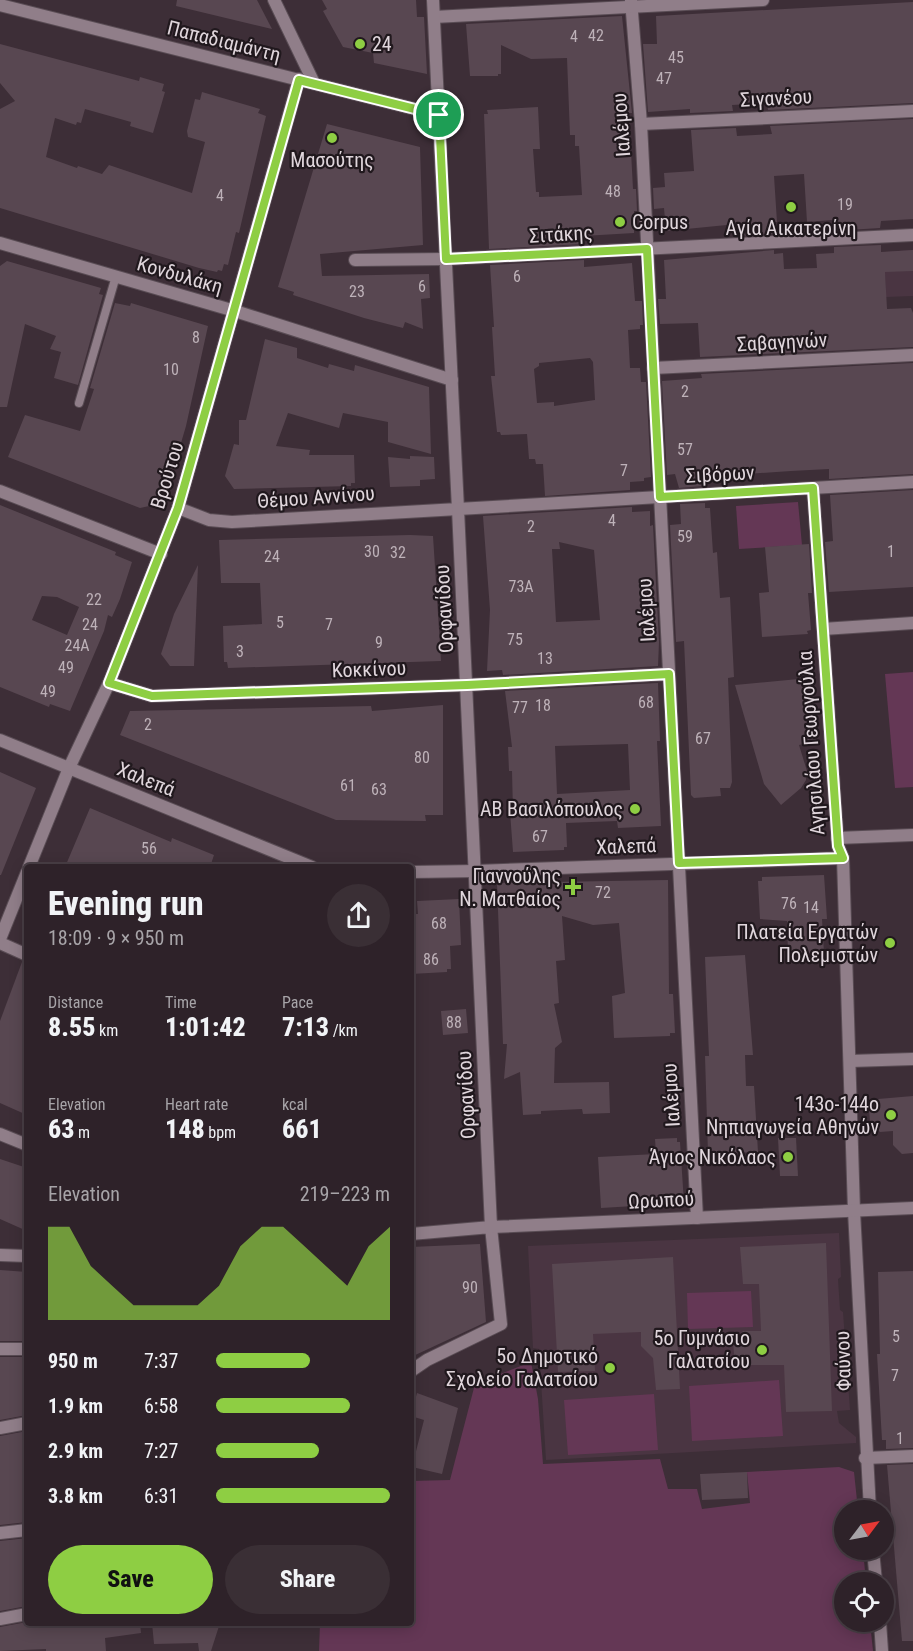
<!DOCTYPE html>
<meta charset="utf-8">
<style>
:root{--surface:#2e2229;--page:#3a2f35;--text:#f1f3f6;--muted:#a7a4a8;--line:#493f46;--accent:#8ece43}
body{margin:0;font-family:"Roboto Condensed",sans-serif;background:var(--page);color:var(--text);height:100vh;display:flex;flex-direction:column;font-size:22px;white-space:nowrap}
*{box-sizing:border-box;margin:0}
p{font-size:20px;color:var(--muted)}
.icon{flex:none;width:33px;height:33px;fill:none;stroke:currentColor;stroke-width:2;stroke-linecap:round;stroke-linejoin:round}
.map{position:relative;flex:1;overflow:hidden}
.drawer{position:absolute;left:24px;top:864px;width:390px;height:762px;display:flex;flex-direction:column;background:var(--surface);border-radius:6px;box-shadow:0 3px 15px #0003,0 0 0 2px var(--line)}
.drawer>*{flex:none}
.needle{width:39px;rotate:58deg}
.fabs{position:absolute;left:834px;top:1500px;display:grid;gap:12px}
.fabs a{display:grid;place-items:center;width:60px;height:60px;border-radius:50%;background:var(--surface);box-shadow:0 3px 15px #0003,0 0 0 2px var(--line);font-size:30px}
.pin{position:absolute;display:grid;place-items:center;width:51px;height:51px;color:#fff;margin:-26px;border:3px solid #fff;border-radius:50%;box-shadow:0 2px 6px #0007}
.round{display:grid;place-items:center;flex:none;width:63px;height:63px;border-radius:32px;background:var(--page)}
.overview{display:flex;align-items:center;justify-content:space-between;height:102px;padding:0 24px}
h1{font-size:33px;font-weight:800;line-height:45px}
.metrics{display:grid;grid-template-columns:repeat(3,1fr);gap:9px;height:102px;padding:6px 24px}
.metrics div{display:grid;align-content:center}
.metrics b{font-size:26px;font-weight:800}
.metrics small{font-size:16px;font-weight:400}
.metrics p{font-size:16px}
.chart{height:168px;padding:12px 24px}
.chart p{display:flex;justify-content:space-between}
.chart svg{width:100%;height:108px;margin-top:6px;fill:var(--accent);opacity:.7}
.button{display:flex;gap:12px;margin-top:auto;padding:12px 24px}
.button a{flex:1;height:69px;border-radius:36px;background:var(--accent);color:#111;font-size:24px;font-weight:800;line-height:69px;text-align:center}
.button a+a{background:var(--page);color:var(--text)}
ul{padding:0 24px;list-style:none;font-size:20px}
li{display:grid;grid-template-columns:96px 72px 1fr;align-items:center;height:45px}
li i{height:15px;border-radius:8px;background:var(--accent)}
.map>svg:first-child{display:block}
</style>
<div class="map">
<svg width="913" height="1651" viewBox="0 0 913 1651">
<rect width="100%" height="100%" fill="#3d2e37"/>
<g fill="#4a3542">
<polygon points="913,250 913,296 886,297 884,252"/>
<polygon points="839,1233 841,1277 838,1279 840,1310 843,1312 850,1410 837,1411 839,1423 856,1437 856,1443 546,1460 539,1349 533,1348 528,1246"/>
</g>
<g fill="#643755">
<polygon points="798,502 802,545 739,549 736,506"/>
<polygon points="913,672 913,787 895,788 885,674"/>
<polygon points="751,1291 753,1327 688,1329 687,1293"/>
<polygon points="531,1362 538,1399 543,1464 660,1459 668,1489 697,1489 702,1509 750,1503 747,1472 839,1467 854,1472 858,1510 844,1510 844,1550 863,1550 866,1582 844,1582 844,1622 870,1622 873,1651 319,1651 320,1623 411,1623 411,1481 450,1480 475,1384"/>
<polygon points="779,1380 783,1436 692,1441 689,1386"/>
<polygon points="654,1394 658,1450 568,1455 564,1400"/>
</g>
<g fill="#584751" fill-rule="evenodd">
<polygon points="177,0 257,0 272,29 176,6"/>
<polygon points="322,0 416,0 417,17 424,17 427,74 374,63 373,53 343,47 323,11 327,9"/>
<polygon points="913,2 913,103 768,110 767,103 732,105 733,111 690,113 690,109 648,112 643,44 657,44 656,16"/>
<polygon points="622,16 632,113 629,113 633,189 636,189 637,211 634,211 634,233 583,236 583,244 489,249 484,114 488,114 487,110 538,107 540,149 533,149 536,192 539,192 539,197 582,195 579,146 575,146 575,135 570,135 567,58 531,59 501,45 501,74 498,74 498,76 470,76 466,24"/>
<polygon points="0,44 139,81 140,77 164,84 162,91 165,92 153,133 130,126 131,122 85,109 81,123 77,122 76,125 55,118 46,157 77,168 78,166 102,174 109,165 192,193 205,142 188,137 187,131 195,99 200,100 202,92 260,109 258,113 266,116 239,233 236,232 228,265 224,264 222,271 218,270 217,272 199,268 0,208 0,109 15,101 0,83"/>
<polygon points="913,119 913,219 881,221 880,228 832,231 832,220 807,222 804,174 774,176 777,222 772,222 773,234 737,236 737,224 666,231 664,208 654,209 653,188 665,187 664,173 694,171 691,130 736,128 737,136 772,134 770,126"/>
<polygon points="327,124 420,147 423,245 320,254 322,276 429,274 430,298 421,299 423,329 405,322 403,328 364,318 293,295 294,292 278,287"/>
<polygon points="881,245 881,252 913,250 913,271 885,272 887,309 911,308 913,313 913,347 700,357 698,323 660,324 658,299 666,299 664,260 774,250 774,254 783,253 784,269 817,268 816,254 834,253 834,247"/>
<path d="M584,260V267L632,263L635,301H642L643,325H640V329L628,330L630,368H640L641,382H646L651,477L644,478V481L630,482V490L545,496L543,464H536L535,459H529L527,434L501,435L500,432H497L491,376H495L492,327H494L490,265ZM590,358L593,362L595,400L554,406V402L537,403L534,369L539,366V363Z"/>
<polygon points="7,261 101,288 99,294 103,295 78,385 54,378 61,352 50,349 56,336 25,324 7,407 0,407 0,266"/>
<polygon points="115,303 130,306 131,303 208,326 186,426 173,470 169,475 163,503 140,508 8,457 25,415 80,431 94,389 90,388"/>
<polygon points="265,339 297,348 297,358 328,368 329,364 354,371 355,365 429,387 431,454 388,442 388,422 343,413 339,428 288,413 276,446 310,450 309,455 354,455 355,483 351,483 351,486 234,489 225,476 234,444 239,445 239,420 246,420"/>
<polygon points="913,363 913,474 829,479 829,469 791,471 702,477 703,486 679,488 675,474 667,475 662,381 702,378 701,374"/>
<polygon points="410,456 434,457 435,479 420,480 420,486 390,487 388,457 410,459"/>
<polygon points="913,490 913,587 829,592 825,542 833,541 830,495"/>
<polygon points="705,503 705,508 710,508 713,553 717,552 720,598 730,597 734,677 728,678 732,782 730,788 720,788 721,796 694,798 691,795 684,641 676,642 670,525 681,524 680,504"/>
<path d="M0,505L116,552L115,555L132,562L120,599L112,617L108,615L104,631L70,711L50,704L49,707L0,687ZM42,596L57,597L79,607L67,635L32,620Z"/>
<path d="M632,507V512L650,511V526L653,525L659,642L658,666L503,675L502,670L487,671L490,610L483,516ZM559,542L594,550L600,620L556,622L552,549H560Z"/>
<polygon points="410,535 433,536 441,661 228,668 227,662 224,662 223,626 262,624 260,583 221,583 219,540"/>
<polygon points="809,544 812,593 808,593 811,630 807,631 808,634 762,637 759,593 769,592 765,547"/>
<polygon points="198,565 194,666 170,666 161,654 174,614"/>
<polygon points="809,678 809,683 813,682 816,741 799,745 807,771 806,780 801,788 781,805 764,784 735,685"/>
<path d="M658,683L660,741H657L661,826L618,828L617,821L566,823L567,847H564V850L513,852L510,812H513L512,771H509L508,747H512L505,691ZM628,744L630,790L557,794L555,746Z"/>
<polygon points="443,705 443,815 425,815 426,821 336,820 120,735 130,711 371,706 372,711"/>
<polygon points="0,772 36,788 1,875 0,875"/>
<polygon points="90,808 171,842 172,838 214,855 210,867 65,867"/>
<polygon points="824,875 827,919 822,919 824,953 788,954 787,921 760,919 758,881 762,881 762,877"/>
<polygon points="668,880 669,994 673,994 675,1033 670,1033 670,1036 614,1038 612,996 625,993 619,923 593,925 562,916 565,960 556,961 559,1003 554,1004 562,1042 555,1048 554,1083 609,1082 610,1113 583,1114 582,1109 541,1111 541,1114 523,1115 520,1072 504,1079 507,1044 503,1044 497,883"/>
<polygon points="459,899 461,945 450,946 451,969 447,969 447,972 411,974 411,914 418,914 417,901"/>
<polygon points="745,955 753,1055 745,1055 746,1086 754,1086 758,1152 708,1154 705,1056 709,1056 705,957"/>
<polygon points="22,962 27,963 27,1115 0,1103 0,1021"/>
<polygon points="466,1009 468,1033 443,1035 441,1011"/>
<polygon points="913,1096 913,1153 902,1154 893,1145 893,1131 880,1132 870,1122 869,1109 878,1099"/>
<polygon points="677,1138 677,1142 680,1142 684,1203 601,1208 598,1157 656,1154 655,1139"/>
<polygon points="778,1138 796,1138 798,1176 780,1176"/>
<polygon points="0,1159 27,1168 27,1231 0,1219"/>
<polygon points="826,1243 832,1411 786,1412 784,1365 735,1365 733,1342 743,1331 761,1331 759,1284 743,1284 740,1247"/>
<polygon points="480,1244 486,1322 411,1357 411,1247"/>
<polygon points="673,1257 680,1389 656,1390 653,1358 641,1346 641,1332 593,1334 595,1371 558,1372 552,1264"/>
<polygon points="0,1270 27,1272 27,1341 0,1341"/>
<polygon points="913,1271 913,1448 886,1449 886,1440 882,1440 877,1354 880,1354 878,1272"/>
<polygon points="0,1357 27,1357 27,1415 0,1420"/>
<polygon points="417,1393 458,1408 442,1474 412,1467 424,1420 411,1416"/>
<polygon points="27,1431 27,1522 0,1525 0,1436"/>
<polygon points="913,1464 913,1641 902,1641 887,1465"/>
<polygon points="747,1472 748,1498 702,1500 700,1474"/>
<polygon points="27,1538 27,1606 0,1611 0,1541"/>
<polygon points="27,1622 140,1623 141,1633 105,1638 106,1651 46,1651 46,1649 0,1651 0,1627"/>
<polygon points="152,1623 220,1623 211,1651 199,1651 198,1643 154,1644"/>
</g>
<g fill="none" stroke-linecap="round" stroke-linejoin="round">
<g stroke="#594c54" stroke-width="10">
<polyline id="service" points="79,403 116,276"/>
</g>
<g stroke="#594c54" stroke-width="14">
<g id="pedestrian">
<polyline points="355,260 446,259"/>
<polyline points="837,838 913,835"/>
<polyline points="850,1061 913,1059"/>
</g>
</g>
<g stroke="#594c54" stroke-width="14">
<g id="minor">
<polyline points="274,0 314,83"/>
<polyline points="631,0 641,124 697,1218"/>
<polyline points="0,5 439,115"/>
<polyline points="434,17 763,0"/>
<polyline points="641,124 913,111"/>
<polyline points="0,243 235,311 452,380"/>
<polyline points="446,259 913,235"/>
<polyline points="653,368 913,355"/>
<polyline points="813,488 838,846 843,858 854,1211 870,1510"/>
<polyline points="0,491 161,554"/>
<polyline points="178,508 209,520 232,522 458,509 433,0"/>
<polyline points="823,629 913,623"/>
<polyline points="109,683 152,696 467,685 669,674"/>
<polyline points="29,867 69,768 109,683 178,508 299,79"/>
<polyline points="476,871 843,858"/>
<polyline points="0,939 27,872"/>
<polyline points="0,943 27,955"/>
<polyline points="0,1134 27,1145"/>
<polyline points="411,1234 491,1227 501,1324 427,1360 411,1371"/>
<polyline points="0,1255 27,1256"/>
<polyline points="0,1349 27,1349"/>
<polyline points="0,1428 27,1423"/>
<polyline points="865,1458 913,1456"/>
<polyline points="0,1533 27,1530"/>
<polyline points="873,1550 876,1582"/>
<polyline points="0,1619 27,1614"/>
<polyline points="880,1622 882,1651"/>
</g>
</g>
<g stroke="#594c54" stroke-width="14">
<g id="tertiary">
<polyline points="913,482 458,509 491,1227 913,1208"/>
<polyline points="0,740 312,867"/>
<polyline points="411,872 476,871"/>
</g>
</g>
<use href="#service" stroke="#907e89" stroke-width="8"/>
<use href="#pedestrian" stroke="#907e89" stroke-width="12"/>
<use href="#minor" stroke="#907e89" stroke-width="12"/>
<use href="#tertiary" stroke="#907e89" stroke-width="12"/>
</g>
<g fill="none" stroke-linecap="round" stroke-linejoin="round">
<g stroke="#fff" stroke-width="12">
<polygon id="route" points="299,80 439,115 446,259 647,249 660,497 813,488 838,846 843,858 679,863 669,674 467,685 152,696 109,683 178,508"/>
</g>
<use href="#route" stroke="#8ece43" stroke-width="8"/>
</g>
<g fill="#8ece43" stroke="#20181d" stroke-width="2">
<circle cx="360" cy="44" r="6"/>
<circle cx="332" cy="138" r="6"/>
<circle cx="791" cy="207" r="6"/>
<circle cx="620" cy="222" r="6"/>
<circle cx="635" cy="809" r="6"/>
<path d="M570 878h6v6h6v6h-6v6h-6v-6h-6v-6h6z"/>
<circle cx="890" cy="943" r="6"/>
<circle cx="891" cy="1115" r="6"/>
<circle cx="788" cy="1157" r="6"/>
<circle cx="762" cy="1350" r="6"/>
<circle cx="610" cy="1368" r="6"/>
</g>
<g text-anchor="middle" stroke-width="4.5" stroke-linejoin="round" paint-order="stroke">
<g font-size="16" fill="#beb2b9">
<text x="596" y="41">42</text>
<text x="574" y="42">4</text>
<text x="676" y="63">45</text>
<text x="664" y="84">47</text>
<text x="613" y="197">48</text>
<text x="220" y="201">4</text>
<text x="845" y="210">19</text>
<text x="517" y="282">6</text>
<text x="422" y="292">6</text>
<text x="357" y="297">23</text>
<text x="196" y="343">8</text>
<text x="171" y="375">10</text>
<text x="685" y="397">2</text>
<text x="685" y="455">57</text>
<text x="624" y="476">7</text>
<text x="612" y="526">4</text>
<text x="531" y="532">2</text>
<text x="685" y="542">59</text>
<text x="372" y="557">30</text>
<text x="891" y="557">1</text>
<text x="398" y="558">32</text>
<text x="272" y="562">24</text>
<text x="521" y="592">73Α</text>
<text x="94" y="605">22</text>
<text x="280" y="628">5</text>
<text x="90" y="630">24</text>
<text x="329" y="630">7</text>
<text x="515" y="645">75</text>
<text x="379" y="648">9</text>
<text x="77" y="651">24Α</text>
<text x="240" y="657">3</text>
<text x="545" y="664">13</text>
<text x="66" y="673">49</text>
<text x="48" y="697">49</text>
<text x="646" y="708">68</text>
<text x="543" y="711">18</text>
<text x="520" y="713">77</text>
<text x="148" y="730">2</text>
<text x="703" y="744">67</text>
<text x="422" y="763">80</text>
<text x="348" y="791">61</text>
<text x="379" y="795">63</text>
<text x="540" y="842">67</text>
<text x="149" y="854">56</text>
<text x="603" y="898">72</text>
<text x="789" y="909">76</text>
<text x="811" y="913">14</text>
<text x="439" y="929">68</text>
<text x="431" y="965">86</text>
<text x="454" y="1028">88</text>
<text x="470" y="1293">90</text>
<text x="896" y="1342">5</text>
<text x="895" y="1381">7</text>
<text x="900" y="1444">1</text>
</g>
<g font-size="20" fill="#e0d6dc" stroke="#20181d">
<text transform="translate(224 41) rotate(14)" y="7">Παπαδιαμάντη</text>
<text transform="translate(776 98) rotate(-3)" y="7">Σιγανέου</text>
<text transform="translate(621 125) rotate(-94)" y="7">Ιαλέμου</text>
<text transform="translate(561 234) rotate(-3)" y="7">Σιτάκης</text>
<text transform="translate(180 275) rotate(16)" y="7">Κονδυλάκη</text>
<text transform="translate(782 342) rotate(-3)" y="7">Σαβαγηνών</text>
<text transform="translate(720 474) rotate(-3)" y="7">Σιβόρων</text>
<text transform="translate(167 475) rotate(-73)" y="7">Βρούτου</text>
<text transform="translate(316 497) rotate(-4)" y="7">Θέμου Αννίνου</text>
<text transform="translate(444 609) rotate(-93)" y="7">Ορφανίδου</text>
<text transform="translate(646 610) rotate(-93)" y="7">Ιαλέμου</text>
<text transform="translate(369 669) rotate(-2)" y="7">Κοκκίνου</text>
<text transform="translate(811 743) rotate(-94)" y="7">Αγησιλάου Γεωργούλια</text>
<text transform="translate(146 779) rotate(22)" y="7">Χαλεπά</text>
<text transform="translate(626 846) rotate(-2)" y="7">Χαλεπά</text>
<text transform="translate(466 1095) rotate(-93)" y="7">Ορφανίδου</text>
<text transform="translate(671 1095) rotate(-93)" y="7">Ιαλέμου</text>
<text transform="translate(661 1200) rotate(-3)" y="7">Ωρωπού</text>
<text transform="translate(843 1361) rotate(-92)" y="7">Φαύνου</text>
</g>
<g font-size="20" fill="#e0d6dc" stroke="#20181d" text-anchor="end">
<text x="372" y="51" text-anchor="start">24</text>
<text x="332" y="167" text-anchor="middle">Μασούτης</text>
<text x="632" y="229" text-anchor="start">Corpus</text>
<text x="791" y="235" text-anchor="middle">Αγία Αικατερίνη</text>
<text x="623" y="816">ΑΒ Βασιλόπουλος</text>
<text x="561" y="883">Γιαννούλης<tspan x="561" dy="23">Ν. Ματθαίος</tspan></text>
<text x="878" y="939">Πλατεία Εργατών<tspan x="878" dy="23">Πολεμιστών</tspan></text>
<text x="879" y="1111">143ο-144ο<tspan x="879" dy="23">Νηπιαγωγεία Αθηνών</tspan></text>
<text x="776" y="1164">Άγιος Νικόλαος</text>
<text x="750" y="1345">5ο Γυμνάσιο<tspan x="750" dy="23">Γαλατσίου</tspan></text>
<text x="598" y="1363">5ο Δημοτικό<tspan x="598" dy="23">Σχολείο Γαλατσίου</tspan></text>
</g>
</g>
</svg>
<div class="fabs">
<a><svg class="needle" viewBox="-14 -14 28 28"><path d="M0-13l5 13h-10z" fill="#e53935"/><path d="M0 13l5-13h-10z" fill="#a7a4a8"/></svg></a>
<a><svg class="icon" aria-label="locate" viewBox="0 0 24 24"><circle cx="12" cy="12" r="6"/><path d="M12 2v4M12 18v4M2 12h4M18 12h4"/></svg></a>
</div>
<div class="pin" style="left:439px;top:115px;background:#1e9e55"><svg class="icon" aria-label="arrive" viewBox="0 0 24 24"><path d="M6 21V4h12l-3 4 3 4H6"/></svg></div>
<section class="drawer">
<div class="overview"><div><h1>Evening run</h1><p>18:09 · 9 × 950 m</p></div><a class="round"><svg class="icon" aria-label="share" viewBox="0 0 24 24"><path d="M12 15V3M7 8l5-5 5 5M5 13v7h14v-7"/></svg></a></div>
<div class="metrics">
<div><p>Distance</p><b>8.55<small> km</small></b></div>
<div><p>Time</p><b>1:01:42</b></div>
<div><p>Pace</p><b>7:13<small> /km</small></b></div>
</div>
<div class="metrics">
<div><p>Elevation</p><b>63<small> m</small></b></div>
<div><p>Heart rate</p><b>148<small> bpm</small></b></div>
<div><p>kcal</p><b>661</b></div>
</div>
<div class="chart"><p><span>Elevation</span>219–223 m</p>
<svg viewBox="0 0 160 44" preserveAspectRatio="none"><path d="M0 44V6L10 6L20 22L30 30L40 38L50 38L60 38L70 38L80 30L90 14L100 6L110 6L120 14L130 22L140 30L150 14L160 6V44z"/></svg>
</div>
<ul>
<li><b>950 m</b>7:37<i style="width:54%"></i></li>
<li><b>1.9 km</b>6:58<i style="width:77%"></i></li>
<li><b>2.9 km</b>7:27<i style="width:59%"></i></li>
<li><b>3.8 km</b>6:31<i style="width:100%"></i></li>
</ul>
<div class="button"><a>Save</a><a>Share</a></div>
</section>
</div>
